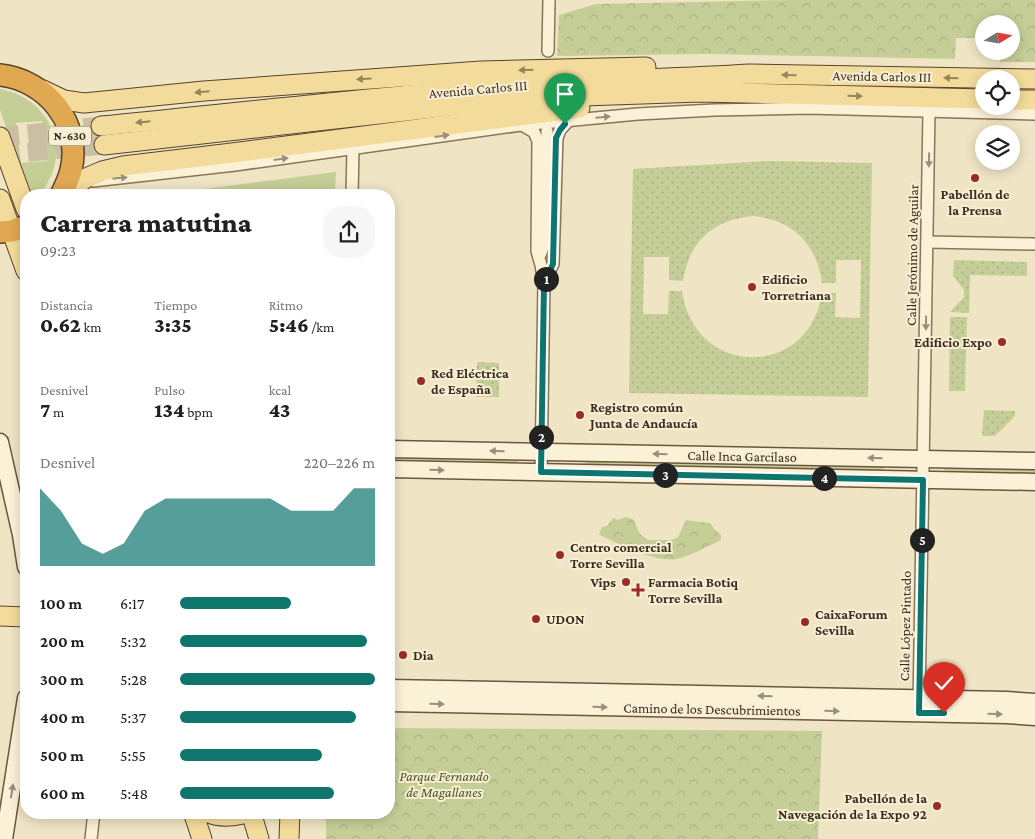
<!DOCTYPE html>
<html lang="es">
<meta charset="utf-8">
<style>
:root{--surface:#fff;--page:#f6f6f6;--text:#202124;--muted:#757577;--accent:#0f766e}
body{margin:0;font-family:"Crimson Pro",serif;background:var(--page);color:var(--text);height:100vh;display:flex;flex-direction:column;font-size:19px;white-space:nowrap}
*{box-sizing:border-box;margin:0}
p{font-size:16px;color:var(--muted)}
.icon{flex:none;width:28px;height:28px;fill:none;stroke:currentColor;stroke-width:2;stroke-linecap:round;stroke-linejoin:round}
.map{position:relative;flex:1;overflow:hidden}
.details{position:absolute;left:20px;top:189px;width:375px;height:630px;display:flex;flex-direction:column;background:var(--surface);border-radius:20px;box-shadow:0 2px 12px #0003}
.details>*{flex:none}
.needle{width:32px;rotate:79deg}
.buttons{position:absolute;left:975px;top:15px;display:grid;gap:10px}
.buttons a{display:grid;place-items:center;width:45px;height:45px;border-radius:50%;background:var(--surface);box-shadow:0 2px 12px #0003;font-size:25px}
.pin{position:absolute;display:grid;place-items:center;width:42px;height:42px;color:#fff;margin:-51px -21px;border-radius:50% 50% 50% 0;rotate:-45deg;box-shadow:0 0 5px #0007}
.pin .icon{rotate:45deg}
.km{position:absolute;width:25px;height:25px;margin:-12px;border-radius:50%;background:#222;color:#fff;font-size:14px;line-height:25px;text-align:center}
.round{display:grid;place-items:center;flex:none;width:52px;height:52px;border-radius:20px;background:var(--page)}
.overview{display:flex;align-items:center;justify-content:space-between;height:85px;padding:0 20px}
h1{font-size:28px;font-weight:800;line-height:38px}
.figures{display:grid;grid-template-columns:repeat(3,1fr);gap:8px;height:85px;padding:5px 20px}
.figures div{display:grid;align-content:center}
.figures b{font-size:21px;font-weight:800}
.figures small{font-size:14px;font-weight:400}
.figures p{font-size:14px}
.chart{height:140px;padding:10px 20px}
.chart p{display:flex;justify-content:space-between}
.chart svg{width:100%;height:90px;margin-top:5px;fill:var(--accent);opacity:.7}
ul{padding:0 20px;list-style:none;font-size:16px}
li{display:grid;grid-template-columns:80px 60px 1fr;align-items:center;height:38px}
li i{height:12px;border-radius:6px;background:var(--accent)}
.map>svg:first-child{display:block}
</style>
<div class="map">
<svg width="1035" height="839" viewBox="0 0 1035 839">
<defs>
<pattern id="forest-crowns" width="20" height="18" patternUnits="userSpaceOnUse" patternTransform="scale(1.25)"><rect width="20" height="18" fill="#c6ce97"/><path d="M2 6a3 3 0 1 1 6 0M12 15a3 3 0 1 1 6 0" fill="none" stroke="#abb182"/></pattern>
<pattern id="garden-dots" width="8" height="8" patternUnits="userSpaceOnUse" patternTransform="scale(1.25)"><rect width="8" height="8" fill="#c6ce97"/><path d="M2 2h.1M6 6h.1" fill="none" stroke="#abb182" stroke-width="1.8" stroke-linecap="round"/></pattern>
</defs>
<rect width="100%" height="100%" fill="#efe4c4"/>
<g fill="#c6ce97" fill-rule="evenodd">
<path d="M0,89C51,98 75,154 39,195H29L0,110ZM42,121L47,161L21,163L16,123Z"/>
<polygon points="336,172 335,195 158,195"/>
<polygon points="389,454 518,459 518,462 517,465 389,464"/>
<polygon points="586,458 884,464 884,474 585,468"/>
<polygon points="1035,466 1035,477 944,473 944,467"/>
</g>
<g fill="url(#forest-crowns)">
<polygon points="788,0 1035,0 1035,62 1000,62 999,51 1011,51 1011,24 984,24 984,38 956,38 955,59 707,54 557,56 559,15 596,4"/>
<path d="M626,517L633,519L640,534L648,540H671L678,537L686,520C695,522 704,521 711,524L714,529L721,535V540C708,546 691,556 677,559C654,563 621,544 599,535L602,527L607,526L613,518L618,520Z"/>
<polygon points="389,728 822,731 818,839 326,839 326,813 389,812"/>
</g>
<g fill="url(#garden-dots)" fill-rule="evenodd">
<path d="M769,161L872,163L868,397L629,393L633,169ZM754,216C793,220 817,244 822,283H836V260H861L860,318L835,317L836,293H822C809,380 694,378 682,291H669L668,314H643L644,257H669V280L683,281C689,241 714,219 754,216Z"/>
<polygon points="954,260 1027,262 1027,276 970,275 969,313 950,312 964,297 964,290 953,276"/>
<polygon points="950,317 967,317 965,391 949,391"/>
<polygon points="477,362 499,363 499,397 476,397"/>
<polygon points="984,410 1015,411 1015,416 995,436 982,436"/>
</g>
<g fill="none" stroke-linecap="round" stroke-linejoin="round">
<g stroke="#cbbfa3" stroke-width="19" stroke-dasharray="19 9" stroke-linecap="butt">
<polyline points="0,137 101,126"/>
<polyline points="0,155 104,145"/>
</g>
<g stroke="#8b7559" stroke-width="14">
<g id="street">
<polyline points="548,51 549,0"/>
<polyline points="522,125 534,132 538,141 537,251 541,265 544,283 541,472"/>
<polyline points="93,181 235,165 521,125 638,114 714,110 809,108 1035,114"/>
<polyline points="352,195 353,149"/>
<polyline points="927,242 1035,244"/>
<polyline points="541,253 546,238 547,131"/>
<polyline points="544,283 553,264 557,138 560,130 569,120"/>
<polyline points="919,705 929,111"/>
<polyline points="91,839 94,812"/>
</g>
</g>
<g stroke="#6c563d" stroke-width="19">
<g id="secondary">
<polyline points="0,442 21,535 26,567"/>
<polyline points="389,449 1035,461"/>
<polyline points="389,469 1035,482"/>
<polyline points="389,688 1006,700 1035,702"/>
<polyline points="389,703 1007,715 1035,717"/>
<polyline points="4,839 26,698"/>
</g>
</g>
<g stroke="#58432e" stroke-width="21">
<g id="primary">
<polyline points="43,90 64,100 84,103 204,91 481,71 646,67"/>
<polyline points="1011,100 1035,100"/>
<path d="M101,126C241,112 380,97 519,85C596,79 673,79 749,74L1035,79"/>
<polyline points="0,137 26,209"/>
<polyline points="104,145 459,105 583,96 701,92 984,99"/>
<polyline points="62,195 86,178 102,171 123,166 232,153 580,108"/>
<polyline points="0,199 26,271"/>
<polyline points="0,616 26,617"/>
<polyline points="193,812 202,839"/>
<path d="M207,812C221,819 236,816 251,812"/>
<polyline points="251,812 259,839"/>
<polyline points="289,839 290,812"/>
</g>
</g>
<g stroke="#58432e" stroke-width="24">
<g id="highway">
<path d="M0,75C46,80 82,123 71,170C69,179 65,187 61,195"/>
<polyline points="0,232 12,231 26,226"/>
</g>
</g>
<use href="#street" stroke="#faf1d7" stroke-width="11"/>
<use href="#secondary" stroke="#faf1d7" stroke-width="16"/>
<use href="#primary" stroke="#f3db9b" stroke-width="19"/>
<use href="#highway" stroke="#e1a852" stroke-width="21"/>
</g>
<defs><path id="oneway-solid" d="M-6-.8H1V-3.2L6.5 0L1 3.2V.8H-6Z" transform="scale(1.25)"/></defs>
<g fill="#96845c">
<use href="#oneway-solid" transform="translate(526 70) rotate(178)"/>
<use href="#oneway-solid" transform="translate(789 75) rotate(-179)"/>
<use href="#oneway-solid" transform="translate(951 78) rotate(-179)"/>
<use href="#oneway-solid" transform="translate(364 79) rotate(176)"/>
<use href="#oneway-solid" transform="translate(202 92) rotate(175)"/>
<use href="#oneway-solid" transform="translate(855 96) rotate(1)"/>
<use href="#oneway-solid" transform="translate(143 122) rotate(174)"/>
</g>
<g fill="#9a8f7a">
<use href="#oneway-solid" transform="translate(603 117) rotate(-5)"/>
<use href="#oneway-solid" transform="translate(442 136) rotate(-8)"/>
<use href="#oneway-solid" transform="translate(281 159) rotate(-8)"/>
<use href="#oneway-solid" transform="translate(929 160) rotate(91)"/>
<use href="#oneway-solid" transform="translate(120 178) rotate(-6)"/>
<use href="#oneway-solid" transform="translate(926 323) rotate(91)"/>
<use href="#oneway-solid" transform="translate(497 451) rotate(-179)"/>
<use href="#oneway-solid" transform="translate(660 454) rotate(-179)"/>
<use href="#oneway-solid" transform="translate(875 458) rotate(-179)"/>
<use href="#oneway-solid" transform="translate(437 470) rotate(1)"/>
<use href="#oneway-solid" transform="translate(765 696) rotate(-179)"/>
<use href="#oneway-solid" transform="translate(437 704) rotate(1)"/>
<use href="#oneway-solid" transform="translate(600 707) rotate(1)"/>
<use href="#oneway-solid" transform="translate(832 711) rotate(1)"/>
<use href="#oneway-solid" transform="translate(995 714) rotate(1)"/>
<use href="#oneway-solid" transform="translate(12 791) rotate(-81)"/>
</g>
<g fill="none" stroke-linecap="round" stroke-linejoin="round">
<g stroke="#fff" stroke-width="10">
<polyline id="route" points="565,124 560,130 556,138 553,264 544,283 541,472 923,480 919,713 944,713"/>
</g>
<use href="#route" stroke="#0f766e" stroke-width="6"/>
</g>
<g fill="#9b2b28" stroke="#f7eed3" stroke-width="2">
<circle cx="975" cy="178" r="5"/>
<circle cx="752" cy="287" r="5"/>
<circle cx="1002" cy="342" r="5"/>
<circle cx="421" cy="381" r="5"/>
<circle cx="580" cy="415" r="5"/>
<circle cx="560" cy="555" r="5"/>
<circle cx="626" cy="582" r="5"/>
<path d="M635.5 582.5h5v5h5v5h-5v5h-5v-5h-5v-5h5z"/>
<circle cx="536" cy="619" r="5"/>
<circle cx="805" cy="622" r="5"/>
<circle cx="403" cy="655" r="5"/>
<circle cx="937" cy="806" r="5"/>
</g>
<g text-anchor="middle" stroke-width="4" stroke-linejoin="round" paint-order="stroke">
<rect fill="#f7eed3" stroke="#736754" stroke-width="1" x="49" y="126.5" width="42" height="19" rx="4"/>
<g font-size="12" font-weight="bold" fill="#3a2d1e">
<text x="70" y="140">N-630</text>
</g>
<g font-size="14" fill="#3a2d1e" stroke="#f7eed3">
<text transform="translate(882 76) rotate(1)" y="5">Avenida Carlos III</text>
<text transform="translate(478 89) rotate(-5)" y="5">Avenida Carlos III</text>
<text transform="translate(912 255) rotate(-89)" y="5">Calle Jerónimo de Aguilar</text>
<text transform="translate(742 456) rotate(1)" y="5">Calle Inca Garcilaso</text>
<text transform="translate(905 626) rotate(-89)" y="5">Calle López Pintado</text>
<text transform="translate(712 709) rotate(1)" y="5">Camino de los Descubrimientos</text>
</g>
<g font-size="14" font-weight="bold" fill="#3a2d1e" stroke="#f7eed3" text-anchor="start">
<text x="975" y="199" text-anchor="middle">Pabellón de<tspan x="975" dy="16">la Prensa</tspan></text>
<text x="762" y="284">Edificio<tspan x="762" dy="16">Torretriana</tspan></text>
<text x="992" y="347" text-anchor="end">Edificio Expo</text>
<text x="431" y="378">Red Eléctrica<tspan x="431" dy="16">de España</tspan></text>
<text x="590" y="412">Registro común<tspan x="590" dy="16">Junta de Andaucía</tspan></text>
<text x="570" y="552">Centro comercial<tspan x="570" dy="16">Torre Sevilla</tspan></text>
<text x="616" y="587" text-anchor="end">Vips</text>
<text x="648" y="587">Farmacia Botiq<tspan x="648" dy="16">Torre Sevilla</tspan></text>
<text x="815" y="619">CaixaForum<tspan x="815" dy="16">Sevilla</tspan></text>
<text x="546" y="624">UDON</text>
<text x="413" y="660">Dia</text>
<text x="927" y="803" text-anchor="end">Pabellón de la<tspan x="927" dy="16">Navegación de la Expo 92</tspan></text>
</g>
<g font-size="14" font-style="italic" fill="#485724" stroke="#f7eed3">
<text x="444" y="781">Parque Fernando<tspan x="444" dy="16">de Magallanes</tspan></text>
</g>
</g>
</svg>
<div class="buttons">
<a><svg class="needle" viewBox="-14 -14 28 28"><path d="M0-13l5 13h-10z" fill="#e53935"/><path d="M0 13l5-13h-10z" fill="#757577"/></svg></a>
<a><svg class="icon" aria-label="locate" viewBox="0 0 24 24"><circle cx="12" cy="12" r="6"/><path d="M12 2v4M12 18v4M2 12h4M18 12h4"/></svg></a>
<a><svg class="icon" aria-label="layers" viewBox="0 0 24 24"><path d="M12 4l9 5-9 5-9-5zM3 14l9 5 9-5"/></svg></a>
</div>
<div class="pin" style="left:565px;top:124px;background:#1e9e55"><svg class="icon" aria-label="arrive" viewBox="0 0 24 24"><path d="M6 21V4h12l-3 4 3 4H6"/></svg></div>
<div class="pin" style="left:944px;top:713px;background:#d93025"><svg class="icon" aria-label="check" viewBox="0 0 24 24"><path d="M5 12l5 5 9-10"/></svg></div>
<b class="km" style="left:546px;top:279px">1</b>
<b class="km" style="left:541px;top:437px">2</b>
<b class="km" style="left:665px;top:475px">3</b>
<b class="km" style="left:824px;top:478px">4</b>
<b class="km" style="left:922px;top:540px">5</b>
<section class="details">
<div class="overview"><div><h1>Carrera matutina</h1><p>09:23</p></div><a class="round"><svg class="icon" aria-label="share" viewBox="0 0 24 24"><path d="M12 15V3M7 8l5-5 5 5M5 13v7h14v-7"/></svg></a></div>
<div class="figures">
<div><p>Distancia</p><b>0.62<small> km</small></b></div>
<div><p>Tiempo</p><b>3:35</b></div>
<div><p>Ritmo</p><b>5:46<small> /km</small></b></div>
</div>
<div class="figures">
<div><p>Desnivel</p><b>7<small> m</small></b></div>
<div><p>Pulso</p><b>134<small> bpm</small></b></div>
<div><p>kcal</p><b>43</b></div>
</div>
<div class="chart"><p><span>Desnivel</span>220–226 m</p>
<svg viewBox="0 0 160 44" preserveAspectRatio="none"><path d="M0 44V6L10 17L20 33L30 38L40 33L50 17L60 11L70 11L80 11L90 11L100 11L110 11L120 17L130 17L140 17L150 6L160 6V44z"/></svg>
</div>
<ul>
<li><b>100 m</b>6:17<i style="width:57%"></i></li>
<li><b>200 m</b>5:32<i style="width:96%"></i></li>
<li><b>300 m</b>5:28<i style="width:100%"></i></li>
<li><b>400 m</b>5:37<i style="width:90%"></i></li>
<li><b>500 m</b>5:55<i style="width:73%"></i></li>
<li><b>600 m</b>5:48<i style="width:79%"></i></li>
</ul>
</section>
</div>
